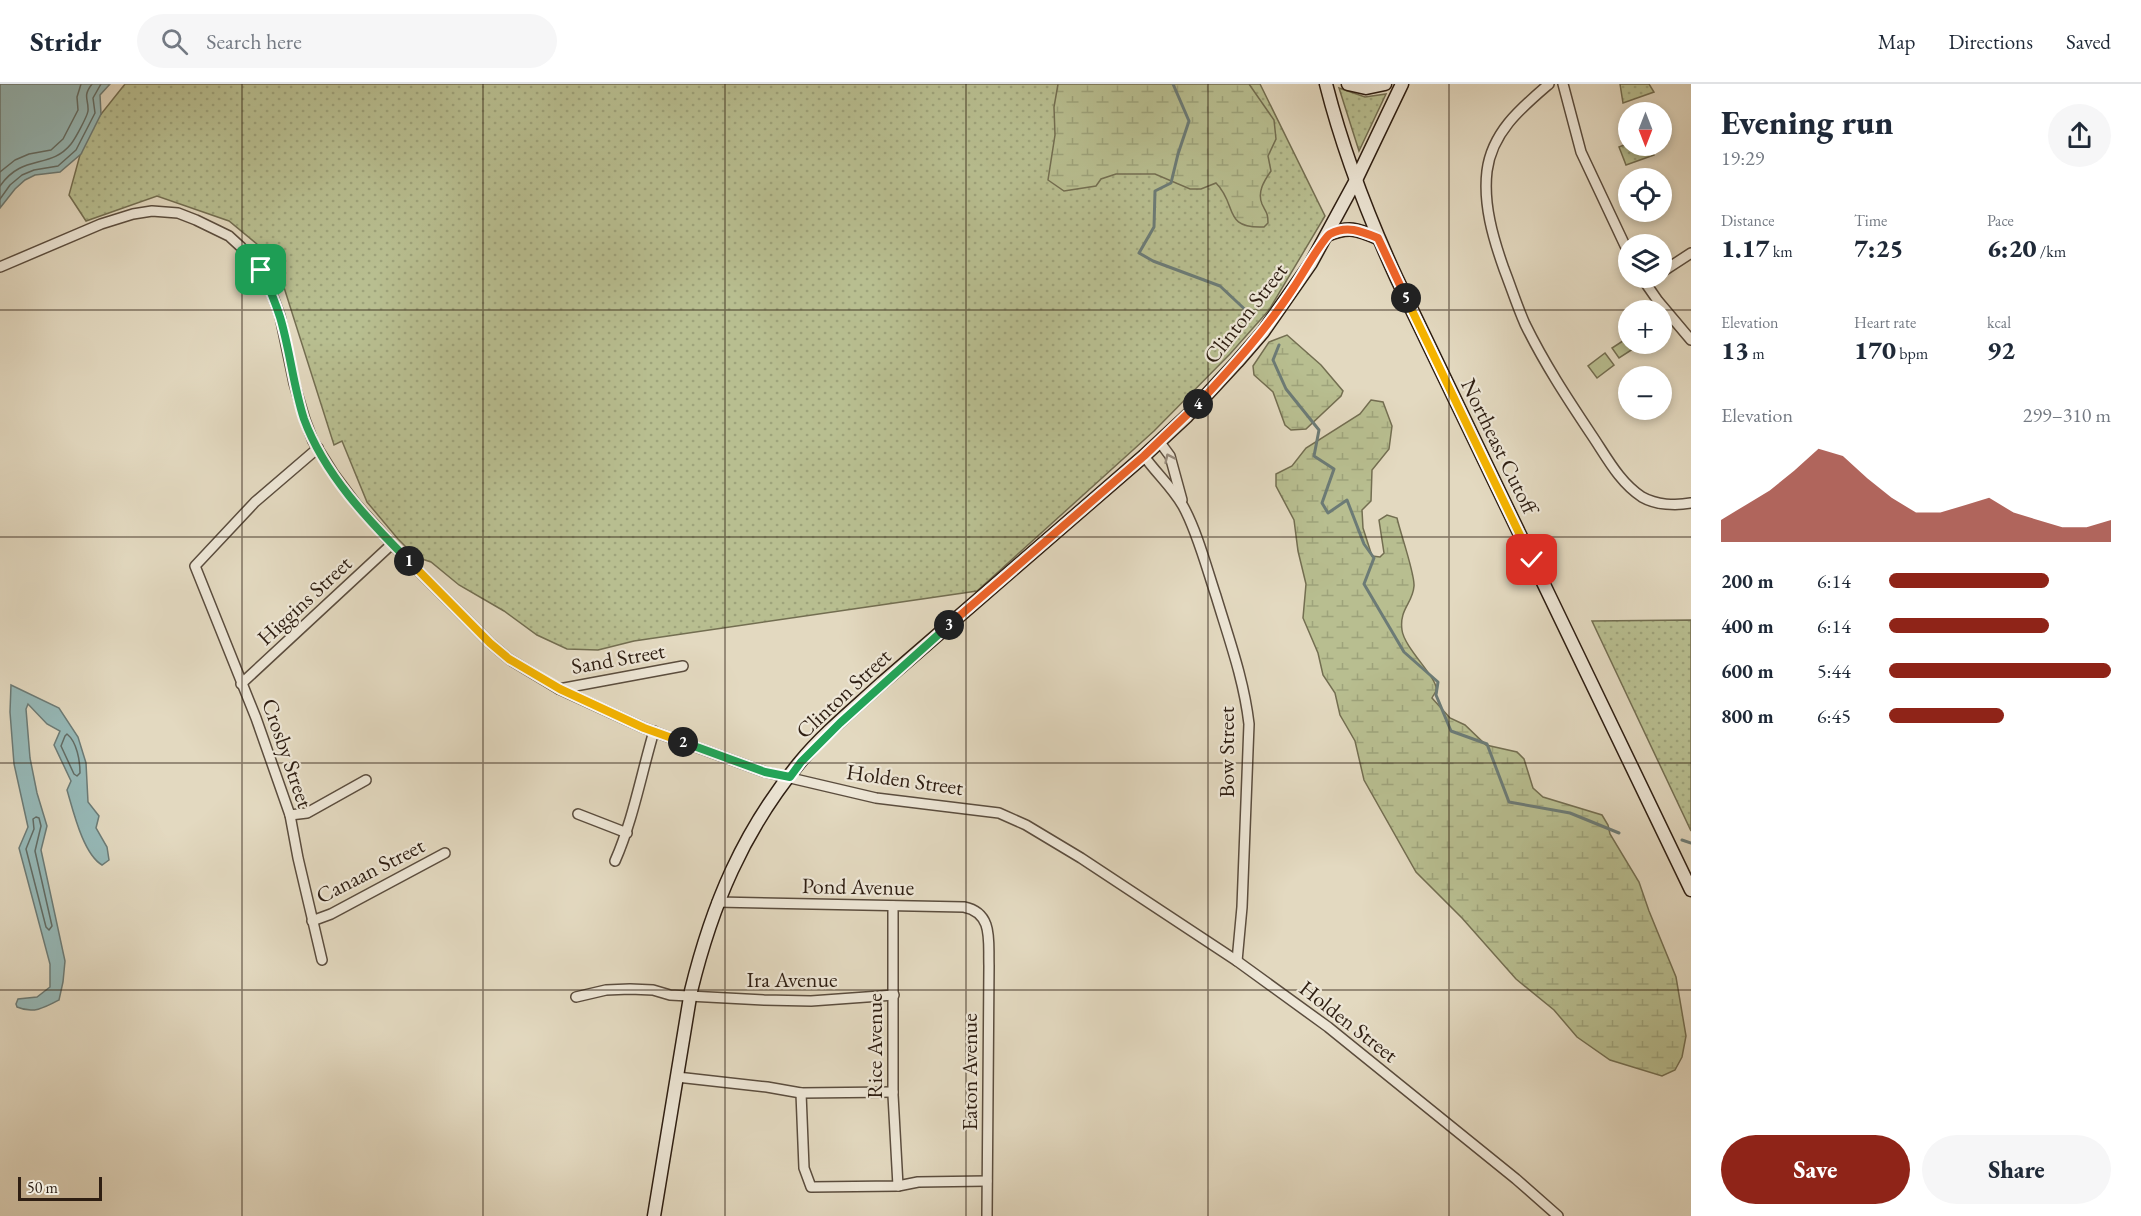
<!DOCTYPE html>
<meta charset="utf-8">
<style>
:root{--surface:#fff;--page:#f6f6f7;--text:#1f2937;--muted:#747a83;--line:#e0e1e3;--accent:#8f2418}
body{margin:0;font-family:"EB Garamond",serif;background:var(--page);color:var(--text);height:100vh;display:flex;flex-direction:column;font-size:22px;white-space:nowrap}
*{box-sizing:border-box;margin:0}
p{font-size:20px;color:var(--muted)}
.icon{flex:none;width:33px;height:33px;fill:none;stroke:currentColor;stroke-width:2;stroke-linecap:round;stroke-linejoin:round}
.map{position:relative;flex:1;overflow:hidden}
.details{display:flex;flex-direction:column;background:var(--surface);width:450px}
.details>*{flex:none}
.needle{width:39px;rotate:180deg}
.tools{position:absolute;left:1618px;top:18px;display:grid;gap:12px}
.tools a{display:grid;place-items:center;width:54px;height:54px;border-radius:50%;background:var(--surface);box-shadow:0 3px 9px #0003;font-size:30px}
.scale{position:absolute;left:18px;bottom:15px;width:84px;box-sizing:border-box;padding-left:6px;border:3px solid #2e1e12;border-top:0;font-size:16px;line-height:21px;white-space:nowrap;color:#2e1e12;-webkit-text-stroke:4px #ede6d6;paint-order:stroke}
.pin{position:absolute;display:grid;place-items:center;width:51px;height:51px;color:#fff;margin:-26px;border-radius:12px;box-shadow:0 3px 9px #0006}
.km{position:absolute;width:30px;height:30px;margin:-15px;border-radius:50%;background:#222;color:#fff;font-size:16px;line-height:30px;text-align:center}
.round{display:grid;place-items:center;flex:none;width:63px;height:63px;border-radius:32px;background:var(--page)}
.head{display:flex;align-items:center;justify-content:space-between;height:102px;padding:0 30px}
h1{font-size:33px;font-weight:800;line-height:45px}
.stats{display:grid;grid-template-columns:repeat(3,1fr);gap:9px;height:102px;padding:6px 30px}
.stats div{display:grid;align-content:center}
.stats b{font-size:26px;font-weight:800}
.stats small{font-size:16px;font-weight:400}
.stats p{font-size:16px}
.chart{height:168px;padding:12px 30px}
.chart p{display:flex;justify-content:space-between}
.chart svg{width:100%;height:108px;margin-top:6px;fill:var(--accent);opacity:.7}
.button{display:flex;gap:12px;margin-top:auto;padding:12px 30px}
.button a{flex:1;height:69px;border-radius:36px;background:var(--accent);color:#fff;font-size:24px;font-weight:800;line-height:69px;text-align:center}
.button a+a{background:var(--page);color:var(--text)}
ul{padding:0 30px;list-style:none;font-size:20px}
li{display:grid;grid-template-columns:96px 72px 1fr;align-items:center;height:45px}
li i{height:15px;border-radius:8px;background:var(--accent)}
header{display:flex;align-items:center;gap:36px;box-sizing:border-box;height:84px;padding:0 30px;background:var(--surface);border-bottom:2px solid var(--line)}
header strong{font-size:28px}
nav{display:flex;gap:33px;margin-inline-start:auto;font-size:21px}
.search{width:420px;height:54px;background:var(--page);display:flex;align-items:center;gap:15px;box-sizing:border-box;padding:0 21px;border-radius:33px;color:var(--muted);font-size:22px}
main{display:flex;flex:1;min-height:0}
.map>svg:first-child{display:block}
</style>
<header>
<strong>Stridr</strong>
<div class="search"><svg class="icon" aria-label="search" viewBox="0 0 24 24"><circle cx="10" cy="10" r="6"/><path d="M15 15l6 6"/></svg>Search here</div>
<nav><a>Map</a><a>Directions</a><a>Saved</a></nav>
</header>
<main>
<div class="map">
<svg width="1691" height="1132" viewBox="0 0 1691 1132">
<defs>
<pattern id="grass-dots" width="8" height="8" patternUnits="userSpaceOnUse" patternTransform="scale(1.5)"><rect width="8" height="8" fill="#b8be90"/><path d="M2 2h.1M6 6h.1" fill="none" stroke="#9ea37b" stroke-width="1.8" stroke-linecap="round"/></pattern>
<pattern id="wetland-marsh" width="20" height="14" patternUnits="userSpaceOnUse" patternTransform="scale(1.5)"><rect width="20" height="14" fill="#b8be90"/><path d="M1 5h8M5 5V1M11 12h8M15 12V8" fill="none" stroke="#9ea37b"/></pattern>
</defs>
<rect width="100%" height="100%" fill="#e3d9c0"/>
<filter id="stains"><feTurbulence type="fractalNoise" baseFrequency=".00333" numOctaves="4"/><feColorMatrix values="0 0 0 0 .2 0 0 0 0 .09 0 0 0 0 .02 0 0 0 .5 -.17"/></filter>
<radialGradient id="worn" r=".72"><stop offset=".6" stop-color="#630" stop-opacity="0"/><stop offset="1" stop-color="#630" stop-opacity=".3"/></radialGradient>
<g fill="url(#grass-dots)" stroke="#736e51" stroke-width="1.5">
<polygon points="125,0 1260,0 1325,132 1269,226 1230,270 1154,347 977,507 634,557 598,566 567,565 537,551 504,527 459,501 431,478 416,473 398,455 367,418 342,357 334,361 275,175 229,137 157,112 86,137 69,111 86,49"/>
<polygon points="1620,0 1649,0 1654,8 1623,19"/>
<polygon points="1339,4 1365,13 1386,10 1359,67"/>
<polygon points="1629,59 1629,62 1651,62 1654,71 1626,81 1619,63"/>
<polygon points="1691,536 1691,747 1592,537"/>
</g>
<g fill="url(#wetland-marsh)" stroke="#736e51" stroke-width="1.5">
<path d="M1058,0H1249L1274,36L1276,55L1268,72L1271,87C1264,97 1257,108 1262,120C1266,129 1268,128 1268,139L1264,143C1222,145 1238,121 1216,99L1201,105H1190L1155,90H1116L1101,95L1096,102L1064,107L1048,96L1055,51L1054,23Z"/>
<polygon points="1287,251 1321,281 1343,307 1341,312 1306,345 1291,346 1285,341 1273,308 1254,291 1253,282 1269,258"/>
<path d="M1371,316L1383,318L1392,342L1389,365L1372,386L1371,417L1362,426L1363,444L1372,472L1380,473L1384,469L1379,436L1387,431L1397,434C1400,448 1415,490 1414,502C1413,519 1399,525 1402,546C1404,564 1439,595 1436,606C1436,609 1433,611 1432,614L1450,634L1465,641L1486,661L1517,668L1524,675L1533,704L1543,713L1602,731L1608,741L1610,750L1639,798L1649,827L1676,893L1686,952L1682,973L1675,986L1662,992L1610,976L1577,953L1554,926L1516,895L1462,834L1416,788L1364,696L1355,657L1340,631L1335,609L1323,591L1318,569L1303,534L1306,500L1298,467L1294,436L1276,402V390L1292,382L1306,364L1360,330Z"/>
</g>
<g fill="#b8be90" stroke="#736e51" stroke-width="1.5">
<polygon points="1629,253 1629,260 1634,260 1636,263 1619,274 1612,264"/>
<polygon points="1605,269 1614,281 1597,294 1588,282"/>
</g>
<g fill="#96b9b8" stroke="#6c7b76" stroke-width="1.5">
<polygon points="0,0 110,0 100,11 101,30 81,70 60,88 35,91 25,96 15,105 0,124"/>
<path d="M11,601L59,624L78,653L86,679L88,718L99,732L96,744L107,763L109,776L102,781C83,770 73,726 67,706L71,697L54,661L60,647L47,640L28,620L26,625L30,674L37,709L47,742L41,766L65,877L63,898L59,916C44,924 33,930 17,923L16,920L18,915L37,913L50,903V880L19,764L28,743L14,680L10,628Z"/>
</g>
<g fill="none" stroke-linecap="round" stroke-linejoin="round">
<g stroke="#626c65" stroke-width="1.5">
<polyline points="0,88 15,76 29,70 51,66 63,55 78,26 77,13 81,0"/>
<path d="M0,102C23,69 50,86 71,60C75,55 87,33 88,27C89,15 82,13 92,0"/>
<polyline points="0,115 10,101 22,91 34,86 58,82 76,66 95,29 93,14 101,0"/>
<path d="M67,650C77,658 80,677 80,689L77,692L74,690L61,662L65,652Z"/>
<polygon points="36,733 39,734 41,742 35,767 52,842 49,846 46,843 26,765 34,745 33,735"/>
</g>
<g stroke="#6c7b76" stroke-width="3">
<polyline points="1173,0 1189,37 1178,70 1171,99 1155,107 1154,143 1139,169 1153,177 1220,202 1253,233"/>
<polyline points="1279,261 1273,276 1286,305 1319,346 1314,372 1334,385 1322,419 1328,429 1347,416 1364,460 1374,474 1364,500 1404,568 1438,598 1436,611 1451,647 1487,660 1509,718 1570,729 1619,749"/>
<polyline points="1682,756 1691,759"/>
</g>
<g stroke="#5b4d3e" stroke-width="12">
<g id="street">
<path d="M1549,0C1521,24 1492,48 1487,87C1483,120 1493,154 1504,185C1511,203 1517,222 1525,240C1544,279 1567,314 1591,350C1606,372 1619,398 1642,413C1656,421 1676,422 1691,419"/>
<polyline points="1563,0 1581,68 1629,170"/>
<polyline points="0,183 101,140 133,130 152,127 178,129 196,136 229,152 241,163 261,186 272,210 280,232 294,299 305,336 313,357 333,389 356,420 392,460 490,559 509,575 559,605 644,644 765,688 876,714 999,729 1026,741 1081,774 1237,877 1328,943 1516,1095 1558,1132"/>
<polyline points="1662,188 1691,169"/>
<polyline points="1642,194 1658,217 1691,256"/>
<polyline points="1159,357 1170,372 1182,416"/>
<polyline points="318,364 255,418 195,482 256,634 290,731 298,774 322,876"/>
<path d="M1144,372C1156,389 1172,403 1183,422C1197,447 1207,485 1216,512C1229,555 1244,596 1249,640L1242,823L1237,877"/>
<polyline points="241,600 392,460"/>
<polyline points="559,605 683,582"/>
<polyline points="578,730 627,749"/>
<polyline points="290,731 307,729 366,696"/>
<path d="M615,777C633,736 641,691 654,647"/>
<path d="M717,818L964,823C994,829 988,858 989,882L987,1132"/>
<polyline points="893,822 893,1011 898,1102"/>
<polyline points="312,837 331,830 445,769"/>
<polyline points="576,913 606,906 630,905 653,906 670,911 764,916 811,917 894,911"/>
<polyline points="677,993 767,1003 801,1009 893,1008"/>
<polyline points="801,1009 804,1084 811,1103 898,1102 918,1098 987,1097"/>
</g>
</g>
<g stroke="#2e1e12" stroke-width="15">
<g id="secondary">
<path d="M1326,0C1343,67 1368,132 1397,195L1691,806"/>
<polyline points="1348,0 1366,4 1385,0"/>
<path d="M1327,151C1349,142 1357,145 1378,154"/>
<path d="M654,1132L691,907C712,821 743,747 800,678C824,649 855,624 882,599L1144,372L1187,332L1237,278L1263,248L1311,179L1356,96L1402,0"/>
</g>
</g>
<use href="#street" stroke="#ede6d6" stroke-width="9"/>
<use href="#secondary" stroke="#ede6d6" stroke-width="12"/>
</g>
<defs><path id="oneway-chevron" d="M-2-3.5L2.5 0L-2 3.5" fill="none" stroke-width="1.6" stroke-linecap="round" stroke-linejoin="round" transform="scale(1.5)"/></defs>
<use stroke="#978c7e" href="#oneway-chevron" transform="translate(1169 374) rotate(-115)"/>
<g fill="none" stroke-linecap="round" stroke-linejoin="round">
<g stroke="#fff" stroke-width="12">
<path id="split-1" d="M261,186C268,201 275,217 280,233C290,266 293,301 304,335C324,390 368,436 409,477"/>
</g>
<g stroke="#fff" stroke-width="12">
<polyline id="split-2" points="409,477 490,559 509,575 560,605 644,644 683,658"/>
</g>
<g stroke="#fff" stroke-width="12">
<polyline id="split-3" points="683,658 765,688 790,693 801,678 840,639 949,541"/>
</g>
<g stroke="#fff" stroke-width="12">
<polyline id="split-4" points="949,541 1144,372 1198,320"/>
</g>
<g stroke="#fff" stroke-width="12">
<path id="split-5" d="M1198,320C1233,282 1266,246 1294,203C1301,193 1323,154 1330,150C1347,141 1361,147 1378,154L1406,214"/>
</g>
<g stroke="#fff" stroke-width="12">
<polyline id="split-6" points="1406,214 1532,476"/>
</g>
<use href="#split-1" stroke="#22a559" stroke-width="8"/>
<use href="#split-2" stroke="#f5b400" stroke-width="8"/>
<use href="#split-3" stroke="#22a559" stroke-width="8"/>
<use href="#split-4" stroke="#f0652b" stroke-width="8"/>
<use href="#split-5" stroke="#f0652b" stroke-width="8"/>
<use href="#split-6" stroke="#f5b400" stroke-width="8"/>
</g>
<path fill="none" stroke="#2e1e12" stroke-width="1.5" stroke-opacity="0.55" d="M242,0V1132M483,0V1132M725,0V1132M966,0V1132M1208,0V1132M1449,0V1132M0,226H1691M0,453H1691M0,679H1691M0,906H1691"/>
<g text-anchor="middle" stroke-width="4.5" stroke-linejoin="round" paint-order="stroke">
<g font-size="22" fill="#2e1e12" stroke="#ede6d6">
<text transform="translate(1245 229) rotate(-52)" y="8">Clinton Street</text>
<text transform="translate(1500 362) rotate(64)" y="8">Northeast Cutoff</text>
<text transform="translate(304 516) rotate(-43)" y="8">Higgins Street</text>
<text transform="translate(618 574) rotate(-10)" y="8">Sand Street</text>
<text transform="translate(843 609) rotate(-43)" y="8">Clinton Street</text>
<text transform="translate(1226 668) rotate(-90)" y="8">Bow Street</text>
<text transform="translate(288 669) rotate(71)" y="8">Crosby Street</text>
<text transform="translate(905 695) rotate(8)" y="8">Holden Street</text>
<text transform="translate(370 786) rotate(-27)" y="8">Canaan Street</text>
<text transform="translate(858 802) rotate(1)" y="8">Pond Avenue</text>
<text x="792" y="903">Ira Avenue</text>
<text transform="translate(1349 937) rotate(38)" y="8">Holden Street</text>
<text transform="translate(874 962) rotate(-90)" y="8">Rice Avenue</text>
<text transform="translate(969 988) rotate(-90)" y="8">Eaton Avenue</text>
</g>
</g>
<rect width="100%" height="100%" filter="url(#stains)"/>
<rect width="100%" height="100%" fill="url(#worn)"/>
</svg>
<div class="tools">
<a><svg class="needle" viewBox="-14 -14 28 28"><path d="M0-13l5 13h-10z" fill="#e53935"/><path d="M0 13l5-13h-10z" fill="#747a83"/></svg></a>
<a><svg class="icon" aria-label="locate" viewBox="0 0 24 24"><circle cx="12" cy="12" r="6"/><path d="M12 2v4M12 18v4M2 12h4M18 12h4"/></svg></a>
<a><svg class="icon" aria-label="layers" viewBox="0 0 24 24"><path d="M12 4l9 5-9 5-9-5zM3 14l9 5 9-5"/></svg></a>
<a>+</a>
<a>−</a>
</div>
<div class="scale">50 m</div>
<div class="pin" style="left:261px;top:186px;background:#1e9e55"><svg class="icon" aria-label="arrive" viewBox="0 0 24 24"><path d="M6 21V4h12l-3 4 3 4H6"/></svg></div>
<div class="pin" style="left:1532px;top:476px;background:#d93025"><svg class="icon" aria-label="check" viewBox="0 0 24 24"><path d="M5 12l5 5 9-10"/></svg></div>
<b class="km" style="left:409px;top:477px">1</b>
<b class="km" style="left:683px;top:658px">2</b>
<b class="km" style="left:949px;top:541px">3</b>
<b class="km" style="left:1198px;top:320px">4</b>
<b class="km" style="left:1406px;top:214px">5</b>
</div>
<section class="details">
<div class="head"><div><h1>Evening run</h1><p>19:29</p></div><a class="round"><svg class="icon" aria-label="share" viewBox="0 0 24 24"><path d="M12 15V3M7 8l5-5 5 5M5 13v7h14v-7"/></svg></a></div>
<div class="stats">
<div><p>Distance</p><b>1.17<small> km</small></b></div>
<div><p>Time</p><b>7:25</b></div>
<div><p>Pace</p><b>6:20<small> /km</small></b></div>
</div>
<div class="stats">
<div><p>Elevation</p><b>13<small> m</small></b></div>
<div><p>Heart rate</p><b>170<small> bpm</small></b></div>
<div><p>kcal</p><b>92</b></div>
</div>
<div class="chart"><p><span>Elevation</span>299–310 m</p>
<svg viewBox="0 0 160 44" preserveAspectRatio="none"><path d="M0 44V35L10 29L20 23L30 15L40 6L50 9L60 18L70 26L80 32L90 32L100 29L110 26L120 32L130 35L140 38L150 38L160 35V44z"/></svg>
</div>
<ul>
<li><b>200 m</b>6:14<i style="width:72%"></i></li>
<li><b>400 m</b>6:14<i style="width:72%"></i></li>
<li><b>600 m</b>5:44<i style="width:100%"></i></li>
<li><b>800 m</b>6:45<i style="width:52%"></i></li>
</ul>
<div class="button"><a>Save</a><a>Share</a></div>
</section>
</main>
